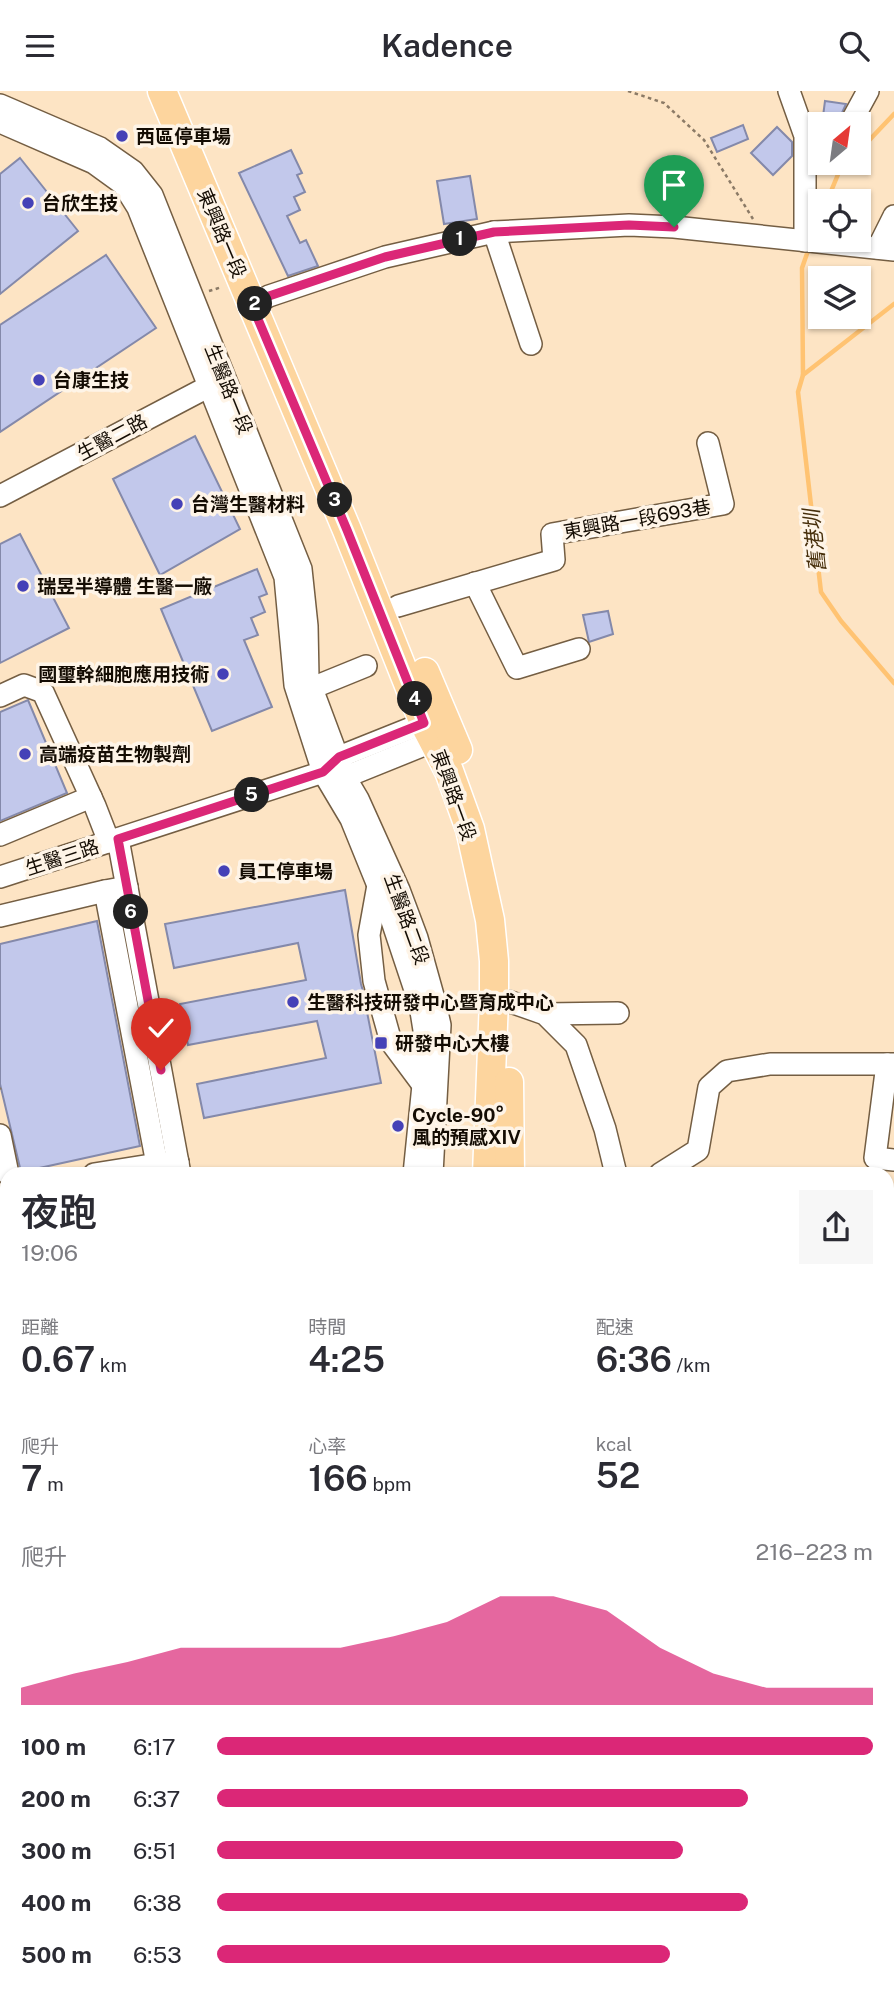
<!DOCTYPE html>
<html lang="zh-TW">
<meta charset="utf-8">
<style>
:root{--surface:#fff;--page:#f7f7f7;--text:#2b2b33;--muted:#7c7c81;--accent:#db2777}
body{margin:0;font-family:"Public Sans","Noto Sans TC",sans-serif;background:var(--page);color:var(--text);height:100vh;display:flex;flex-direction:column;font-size:26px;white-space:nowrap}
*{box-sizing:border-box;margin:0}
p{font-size:23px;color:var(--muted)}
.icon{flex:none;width:38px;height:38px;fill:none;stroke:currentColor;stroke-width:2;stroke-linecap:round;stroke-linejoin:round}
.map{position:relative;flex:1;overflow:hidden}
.sheet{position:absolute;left:0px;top:1076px;width:894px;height:831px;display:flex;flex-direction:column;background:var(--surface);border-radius:21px 21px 0 0;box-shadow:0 2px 5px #0004}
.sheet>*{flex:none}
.needle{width:46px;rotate:29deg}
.fabs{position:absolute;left:808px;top:21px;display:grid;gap:14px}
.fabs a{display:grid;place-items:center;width:63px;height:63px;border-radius:0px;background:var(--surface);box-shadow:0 2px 5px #0004;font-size:35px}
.pin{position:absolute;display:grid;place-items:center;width:60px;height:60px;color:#fff;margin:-72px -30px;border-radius:50% 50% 50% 0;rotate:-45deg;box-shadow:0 0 7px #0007}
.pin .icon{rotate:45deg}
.km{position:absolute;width:35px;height:35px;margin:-18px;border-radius:50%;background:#222;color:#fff;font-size:19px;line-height:35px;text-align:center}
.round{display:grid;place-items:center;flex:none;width:74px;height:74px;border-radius:0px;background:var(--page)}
.head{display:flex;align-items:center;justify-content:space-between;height:119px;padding:0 21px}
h1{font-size:38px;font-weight:600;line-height:52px}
.stats{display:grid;grid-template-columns:repeat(3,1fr);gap:10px;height:119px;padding:7px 21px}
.stats div{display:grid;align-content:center}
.stats b{font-size:35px;font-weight:600}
.stats small{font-size:19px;font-weight:400}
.stats p{font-size:19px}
.chart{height:196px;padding:14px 21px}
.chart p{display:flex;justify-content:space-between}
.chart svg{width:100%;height:126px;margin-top:7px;fill:var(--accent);opacity:.7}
ul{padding:0 21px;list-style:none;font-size:23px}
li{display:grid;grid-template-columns:112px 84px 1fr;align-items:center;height:52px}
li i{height:18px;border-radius:9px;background:var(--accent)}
header{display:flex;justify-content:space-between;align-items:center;height:91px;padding:0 21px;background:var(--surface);font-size:32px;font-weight:600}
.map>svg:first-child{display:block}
</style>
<header><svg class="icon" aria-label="menu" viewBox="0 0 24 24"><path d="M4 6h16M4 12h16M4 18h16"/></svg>Kadence<svg class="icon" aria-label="search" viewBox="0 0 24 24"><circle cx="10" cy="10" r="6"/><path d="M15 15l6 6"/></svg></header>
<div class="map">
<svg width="894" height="1906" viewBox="0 0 894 1906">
<defs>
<pattern id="green-dots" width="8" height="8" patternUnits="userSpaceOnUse" patternTransform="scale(1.75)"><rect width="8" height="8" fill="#e5be8c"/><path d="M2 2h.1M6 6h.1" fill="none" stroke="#c4a277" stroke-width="1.8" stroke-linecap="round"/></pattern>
</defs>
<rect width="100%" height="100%" fill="#fde4c4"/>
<polygon fill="url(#green-dots)" points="0,1262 7,1325 7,1444 2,1547 0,1547"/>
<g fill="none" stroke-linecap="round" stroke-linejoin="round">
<g stroke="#ffc372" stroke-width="4.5">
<polyline points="859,60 894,23"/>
<polyline points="827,110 839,81 848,72"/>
<polyline points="814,146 821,128"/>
<polyline points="894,213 803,284 798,301 821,501 841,530 894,592"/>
<polyline points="803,284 802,177 809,157"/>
</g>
</g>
<g fill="#c2c8eb" stroke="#8489aa" stroke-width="2">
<polygon points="825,10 846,13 837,33 822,33"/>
<polygon points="743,34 748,48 717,61 711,47"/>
<polygon points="777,36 792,51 792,65 773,84 751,62"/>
<polygon points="291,59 302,82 297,84 305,101 294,106 300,119 287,125 300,152 306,149 318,175 288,185 239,82"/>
<polygon points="20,67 78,140 0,203 0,83"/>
<polygon points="470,85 477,128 444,133 437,90"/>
<polygon points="106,164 156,237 0,341 0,234"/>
<polygon points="195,345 240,438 160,484 113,388"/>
<polygon points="20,443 69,537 0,572 0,453"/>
<polygon points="257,478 267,503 259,506 265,521 251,527 258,544 244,549 272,616 212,640 161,518"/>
<polygon points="608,520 613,543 589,551 583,524"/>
<polygon points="28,609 67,702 0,730 0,621"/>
<polygon points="345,799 361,893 369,921 367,921 381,992 204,1027 197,993 326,967 317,930 188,954 180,913 306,889 298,852 174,877 165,833"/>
<polygon points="97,830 140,1055 21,1081 0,993 0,853"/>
</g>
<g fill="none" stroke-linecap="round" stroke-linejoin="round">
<g stroke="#745e43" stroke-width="24">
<g id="minor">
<polyline points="789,0 805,45 805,150"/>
<polyline points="0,14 100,57 133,80 152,104 301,478 307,535 308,587 345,686 358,708 399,799 417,847 434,908 440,934 432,1083"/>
<polyline points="0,31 94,72 123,93 138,117 285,486 295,594 323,681 351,728 390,824 420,914 424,939 423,994 414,1083"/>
<polyline points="850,33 868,0"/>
<polyline points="494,141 531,253"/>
<polyline points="878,157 894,125"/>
<polyline points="252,214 269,205 385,166 494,141 629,134 674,136 894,159"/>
<polyline points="0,405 221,289"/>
<polyline points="475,492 517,577 579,558"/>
<polyline points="398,515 554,469 552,443 723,413 708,352"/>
<polyline points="312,597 366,575"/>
<polyline points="0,605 24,594 43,601 95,715 109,751"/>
<polyline points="332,683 345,686 434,650 442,640"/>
<polyline points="0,744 91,706"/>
<polyline points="118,748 180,1083"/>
<polyline points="0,786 323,681 339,666 424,632 438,633"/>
<polyline points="378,794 369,844 374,890 391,951 423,994"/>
<polyline points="127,796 105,800 157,1073 178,1071"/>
<polyline points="0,825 105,800"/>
<polyline points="494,909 508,910 545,923 576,954 605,1038 616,1083"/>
<polyline points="545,923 618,922"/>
<polyline points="887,973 875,1067 894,1069"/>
<polyline points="0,1044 8,1083"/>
<polyline points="94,1083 157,1073"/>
<polyline points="660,1083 698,1059 709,996 727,980 770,973 894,973"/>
<polyline points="0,1127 7,1126"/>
<polyline points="0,1554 7,1554"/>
<polyline points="0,1633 7,1634"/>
<polyline points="0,1658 7,1659"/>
<polyline points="0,1774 7,1781"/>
<polyline points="132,1900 138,1906"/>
<polyline points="795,1906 796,1900"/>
</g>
</g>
<g stroke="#fff" stroke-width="31">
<g id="major">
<polyline points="162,0 347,439 424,632 449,680 470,738 490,829 494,870 494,909 487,1083"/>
<polyline points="425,581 458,659"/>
<polyline points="509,991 510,1083"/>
<polyline points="469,1900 469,1906"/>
</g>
</g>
<g stroke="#8b7a66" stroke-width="2.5" stroke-dasharray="3.5 3.5" stroke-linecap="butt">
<polyline points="628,0 664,12 704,49 753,128"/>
<polyline points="209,200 222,196"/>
<polyline points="0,998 1,997"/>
<polyline points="0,1683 7,1684"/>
</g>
<use href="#minor" stroke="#fff" stroke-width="21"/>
<use href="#major" stroke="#fdd59e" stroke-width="28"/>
</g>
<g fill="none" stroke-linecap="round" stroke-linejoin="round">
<g stroke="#fff" stroke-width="14">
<polyline id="route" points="161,979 118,748 323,681 339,666 424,632 347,439 252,214 269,205 385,166 494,141 629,134 674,136"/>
</g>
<use href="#route" stroke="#db2777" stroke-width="9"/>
</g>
<g fill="#4541b7" stroke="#fef4e7" stroke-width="2.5">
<circle cx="122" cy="45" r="7"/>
<circle cx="28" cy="112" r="7"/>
<circle cx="39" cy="289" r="7"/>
<circle cx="177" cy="413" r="7"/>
<circle cx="23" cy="495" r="7"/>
<circle cx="223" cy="583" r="7"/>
<circle cx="25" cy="663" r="7"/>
<circle cx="224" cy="780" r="7"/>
<circle cx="293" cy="911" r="7"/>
<rect x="374" y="945" width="14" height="14" rx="3.5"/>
<circle cx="398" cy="1035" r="7"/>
</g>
<g text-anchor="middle" stroke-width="7" stroke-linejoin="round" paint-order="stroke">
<g font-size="19" font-weight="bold" fill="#140c03" stroke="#fef4e7" text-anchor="start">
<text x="136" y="52">西區停車場</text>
<text x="42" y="119">台欣生技</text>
<text x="53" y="296">台康生技</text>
<text x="191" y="420">台灣生醫材料</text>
<text x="37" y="502">瑞昱半導體 生醫一廠</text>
<text x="209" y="590" text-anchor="end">國璽幹細胞應用技術</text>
<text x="39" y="670">高端疫苗生物製劑</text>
<text x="238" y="787">員工停車場</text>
<text x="307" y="918">生醫科技研發中心暨育成中心</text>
<text x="395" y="959">研發中心大樓</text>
<text x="412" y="1031">Cycle-90°<tspan x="412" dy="22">風的預感XIV</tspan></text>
</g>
<g font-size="19" fill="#140c03" stroke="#fef4e7">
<text transform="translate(222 142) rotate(67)" y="7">東興路一段</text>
<text transform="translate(229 298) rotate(68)" y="7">生醫路一段</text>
<text transform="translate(112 346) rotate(-28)" y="7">生醫二路</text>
<text transform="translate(637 428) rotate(-10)" y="7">東興路一段693巷</text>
<text transform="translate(454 704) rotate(70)" y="7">東興路一段</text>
<text transform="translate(62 766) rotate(-18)" y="7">生醫三路</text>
<text transform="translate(407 828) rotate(70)" y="7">生醫路二段</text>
</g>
<g font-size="21" font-style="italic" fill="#462e0a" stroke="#fef4e7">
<text transform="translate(815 450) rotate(-96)" y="7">舊港圳</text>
</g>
</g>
</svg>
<div class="fabs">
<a><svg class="needle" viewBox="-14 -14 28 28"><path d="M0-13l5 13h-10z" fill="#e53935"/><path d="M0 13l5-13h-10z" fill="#7c7c81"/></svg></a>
<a><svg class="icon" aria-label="locate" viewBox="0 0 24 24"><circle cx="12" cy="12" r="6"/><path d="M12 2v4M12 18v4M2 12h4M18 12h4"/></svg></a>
<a><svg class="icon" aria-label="layers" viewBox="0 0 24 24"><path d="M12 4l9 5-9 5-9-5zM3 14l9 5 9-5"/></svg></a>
</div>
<div class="pin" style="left:674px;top:136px;background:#1e9e55"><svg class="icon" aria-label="arrive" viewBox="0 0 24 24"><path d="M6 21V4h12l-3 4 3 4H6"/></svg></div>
<div class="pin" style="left:161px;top:979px;background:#d93025"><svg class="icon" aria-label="check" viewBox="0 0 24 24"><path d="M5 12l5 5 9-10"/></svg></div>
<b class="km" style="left:460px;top:148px">1</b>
<b class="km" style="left:255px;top:213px">2</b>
<b class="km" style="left:335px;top:409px">3</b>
<b class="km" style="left:415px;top:608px">4</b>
<b class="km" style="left:252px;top:704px">5</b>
<b class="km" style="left:131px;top:821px">6</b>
<section class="sheet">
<div class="head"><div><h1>夜跑</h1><p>19:06</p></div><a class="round"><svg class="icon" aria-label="share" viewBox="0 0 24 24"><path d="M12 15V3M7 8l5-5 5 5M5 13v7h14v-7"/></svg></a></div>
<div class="stats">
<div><p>距離</p><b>0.67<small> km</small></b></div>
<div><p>時間</p><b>4:25</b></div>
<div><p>配速</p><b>6:36<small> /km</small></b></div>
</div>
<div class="stats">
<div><p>爬升</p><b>7<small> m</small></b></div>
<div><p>心率</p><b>166<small> bpm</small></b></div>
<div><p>kcal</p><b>52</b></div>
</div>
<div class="chart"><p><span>爬升</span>216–223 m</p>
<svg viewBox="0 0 160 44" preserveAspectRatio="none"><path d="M0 44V38L10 33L20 29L30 24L40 24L50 24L60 24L70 20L80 15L90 6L100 6L110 11L120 24L130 33L140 38L150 38L160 38V44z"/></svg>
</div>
<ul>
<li><b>100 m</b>6:17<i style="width:100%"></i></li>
<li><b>200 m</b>6:37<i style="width:81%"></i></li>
<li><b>300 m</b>6:51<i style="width:71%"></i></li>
<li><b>400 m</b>6:38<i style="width:81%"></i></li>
<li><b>500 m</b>6:53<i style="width:69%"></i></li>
</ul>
</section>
</div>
